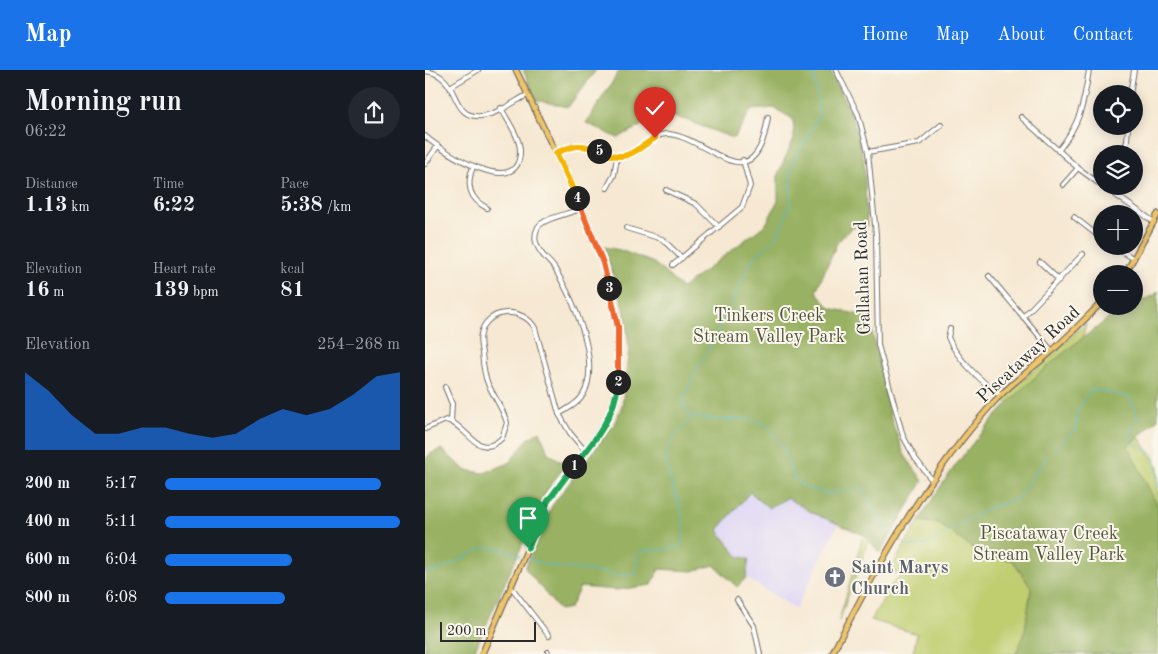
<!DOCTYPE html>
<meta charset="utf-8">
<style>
:root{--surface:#171b24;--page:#242831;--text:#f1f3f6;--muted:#9ea1a6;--accent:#1a73e8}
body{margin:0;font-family:"Old Standard TT",serif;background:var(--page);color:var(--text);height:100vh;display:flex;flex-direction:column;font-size:19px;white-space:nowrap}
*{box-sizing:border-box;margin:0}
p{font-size:16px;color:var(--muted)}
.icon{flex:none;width:28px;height:28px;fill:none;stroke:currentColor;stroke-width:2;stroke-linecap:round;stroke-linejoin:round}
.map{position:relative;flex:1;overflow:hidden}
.drawer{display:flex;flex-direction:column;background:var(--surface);width:425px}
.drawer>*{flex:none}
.fabs{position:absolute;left:668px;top:15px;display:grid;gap:10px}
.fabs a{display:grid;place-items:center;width:50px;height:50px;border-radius:50%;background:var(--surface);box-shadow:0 2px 12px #0003;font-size:25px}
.scale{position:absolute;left:15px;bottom:12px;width:96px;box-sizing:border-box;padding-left:5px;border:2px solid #2b2b2b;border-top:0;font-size:14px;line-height:18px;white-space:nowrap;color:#2b2b2b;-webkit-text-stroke:4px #fbf7ec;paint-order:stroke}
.pin{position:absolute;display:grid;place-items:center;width:42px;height:42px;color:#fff;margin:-51px -21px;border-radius:50% 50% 50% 0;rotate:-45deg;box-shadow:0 0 5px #0007}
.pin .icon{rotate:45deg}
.km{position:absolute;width:25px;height:25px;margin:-12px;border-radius:50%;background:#222;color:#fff;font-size:14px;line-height:25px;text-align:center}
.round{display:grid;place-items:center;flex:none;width:52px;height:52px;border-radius:26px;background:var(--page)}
.summary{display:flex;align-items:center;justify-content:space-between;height:85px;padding:0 25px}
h1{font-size:28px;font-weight:700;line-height:38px}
.stats{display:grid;grid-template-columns:repeat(3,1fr);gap:8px;height:85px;padding:5px 25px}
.stats div{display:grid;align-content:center}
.stats b{font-size:21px;font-weight:700}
.stats small{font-size:14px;font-weight:400}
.stats p{font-size:14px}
.chart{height:140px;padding:10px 25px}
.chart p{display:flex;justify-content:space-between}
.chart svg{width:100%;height:90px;margin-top:5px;fill:var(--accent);opacity:.7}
ul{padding:0 25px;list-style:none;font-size:16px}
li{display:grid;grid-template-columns:80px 60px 1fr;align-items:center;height:38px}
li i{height:12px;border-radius:6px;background:var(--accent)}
header{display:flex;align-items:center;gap:30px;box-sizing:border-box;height:70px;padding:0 25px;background:var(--accent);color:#fff}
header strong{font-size:24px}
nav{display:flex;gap:28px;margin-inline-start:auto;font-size:18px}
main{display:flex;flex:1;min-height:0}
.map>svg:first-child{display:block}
</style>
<header>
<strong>Map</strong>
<nav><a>Home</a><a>Map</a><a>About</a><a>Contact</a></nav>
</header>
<main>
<section class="drawer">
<div class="summary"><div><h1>Morning run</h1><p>06:22</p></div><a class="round"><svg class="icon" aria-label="share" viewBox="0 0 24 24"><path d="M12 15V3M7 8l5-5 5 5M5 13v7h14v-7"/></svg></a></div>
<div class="stats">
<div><p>Distance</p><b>1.13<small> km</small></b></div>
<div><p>Time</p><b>6:22</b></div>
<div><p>Pace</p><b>5:38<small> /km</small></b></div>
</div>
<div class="stats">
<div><p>Elevation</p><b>16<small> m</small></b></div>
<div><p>Heart rate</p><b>139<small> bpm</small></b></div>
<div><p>kcal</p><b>81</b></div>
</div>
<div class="chart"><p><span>Elevation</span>254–268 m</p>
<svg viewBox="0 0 160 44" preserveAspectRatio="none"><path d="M0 44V6L10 15L20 27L30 36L40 36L50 33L60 33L70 36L80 38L90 36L100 29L110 24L120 27L130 24L140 17L150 8L160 6V44z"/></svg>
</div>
<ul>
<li><b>200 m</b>5:17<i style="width:92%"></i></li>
<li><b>400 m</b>5:11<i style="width:100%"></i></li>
<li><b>600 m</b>6:04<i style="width:54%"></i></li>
<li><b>800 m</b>6:08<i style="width:51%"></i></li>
</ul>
</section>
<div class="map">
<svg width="733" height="584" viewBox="0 0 733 584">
<rect width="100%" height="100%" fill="#fbf7ec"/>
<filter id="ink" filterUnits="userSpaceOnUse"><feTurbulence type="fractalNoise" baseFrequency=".02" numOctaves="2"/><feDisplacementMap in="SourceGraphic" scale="10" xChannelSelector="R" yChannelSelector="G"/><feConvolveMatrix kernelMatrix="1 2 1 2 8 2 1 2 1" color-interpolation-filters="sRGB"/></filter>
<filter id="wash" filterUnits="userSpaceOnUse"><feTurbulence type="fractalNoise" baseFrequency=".0096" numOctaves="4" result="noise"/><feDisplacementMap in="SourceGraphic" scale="20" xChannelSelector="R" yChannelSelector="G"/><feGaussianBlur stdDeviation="1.12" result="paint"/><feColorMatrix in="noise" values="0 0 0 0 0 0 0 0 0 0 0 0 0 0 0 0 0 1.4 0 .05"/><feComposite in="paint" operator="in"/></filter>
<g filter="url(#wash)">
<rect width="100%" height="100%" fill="#f6e8d2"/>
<polygon fill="#ddd5f6" points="325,422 344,438 362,427 413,454 371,539 321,508 324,489 313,486 293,460"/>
<g fill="#c0ce70" stroke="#767c4e">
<polygon points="661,253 646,320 683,320 733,396 733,584 488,584 492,564 446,550 467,514 476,505 465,500 494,451 510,453 587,338 577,328 624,288"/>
<polygon points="437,469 443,472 414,551"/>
</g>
<g fill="#98b162" stroke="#626e46">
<polygon points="98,0 171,0 143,37 111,30"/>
<path d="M195,0H404L406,3L426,44L439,91L442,156L426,158L412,173L391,221L405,238L444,247L466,349L479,384L498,411L455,483L439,465L390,444L362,428L344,438L325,422L293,460L313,486L324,489L321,508L312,517L289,495L268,501L234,499L227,515L191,520L155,517L145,538L134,540L100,498L127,436L189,354L197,336L204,278L199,238L179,177L195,180L229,193L257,218L341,154L353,131V104L369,68L368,49L349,38L326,40L309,68C293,64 259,47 247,47C227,47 210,59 193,68L161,53Z"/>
<path d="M733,221V349L703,376L733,437V584H591L600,560L606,518L587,490L562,489L513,453L494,451C539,374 597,311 670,259C681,251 695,236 709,236V234L730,225Z"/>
<polygon points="115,361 123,383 141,394 121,422 48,584 0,584 0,390 5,384 16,379 40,400 59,403 84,393 103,369"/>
</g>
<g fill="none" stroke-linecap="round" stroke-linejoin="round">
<g stroke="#54bdd1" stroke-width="1">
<path d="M267,346C263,342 260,339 259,333C258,325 276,290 282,283L326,191L352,166L365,135L366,96L394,46L389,0"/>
<path d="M268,347L294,350L321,349L339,353L357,375L367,405L379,417L404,424L422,419L438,418C445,437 453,452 469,465"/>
<polyline points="472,467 484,476 501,475 566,437 592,429 623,385 652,358 651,343 666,319 704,327 713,348 704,363 709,373 729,384 733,419"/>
<path d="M100,487C123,497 137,498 161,500C182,502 189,508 211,504C214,496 210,487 215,481L243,479L254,476C271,447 237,413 242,382C244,369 259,356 267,347"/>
<path d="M0,503C7,501 16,500 23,496C59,480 54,469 96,486"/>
</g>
</g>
</g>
<g filter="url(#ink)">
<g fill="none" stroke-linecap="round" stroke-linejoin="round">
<g stroke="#726d65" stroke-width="6">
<g id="minor">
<polyline points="411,0 433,44 443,82 451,165 453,275 478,366 490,388 506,409"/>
<path d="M0,1C37,5 23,49 56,46C71,45 89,32 102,25"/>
<polyline points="25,17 53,0"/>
<polyline points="705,24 709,0"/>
<polyline points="596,47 653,98 676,115"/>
<path d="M0,66C15,80 95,132 95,81C95,67 82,50 76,38"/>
<path d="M633,81C655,54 659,34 664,0"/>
<polyline points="443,82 494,73 516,55"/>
<path d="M131,83C171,62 169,91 200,86C217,83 226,63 243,64C284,67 330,136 343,47"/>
<polyline points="698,84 702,71 703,56"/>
<polyline points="0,94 12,77"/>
<path d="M48,97C41,114 44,129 62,138"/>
<polyline points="638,115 653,98"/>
<polyline points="678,116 729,152"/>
<polyline points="182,118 189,105 192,87"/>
<polyline points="241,120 271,134 294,157"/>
<polyline points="649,147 676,168"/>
<polyline points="201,158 237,169 257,188"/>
<polyline points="689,176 709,189"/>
<polyline points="615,192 634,210"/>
<polyline points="248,195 317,137 325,116 318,90"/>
<polyline points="564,206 627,281"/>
<polyline points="598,247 658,184"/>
<path d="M525,259L523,267C530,287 558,313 575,325"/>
<polyline points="20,317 27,334 26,351"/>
<path d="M134,344C142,339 153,334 158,325C177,292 148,229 130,199C125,191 115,185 112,175C109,169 110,163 113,157C118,148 145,144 157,138"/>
<path d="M0,359L21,350C42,354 52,392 77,368L82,353C78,338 69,327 63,314C59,305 58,294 57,283C56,277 54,270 56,264C61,238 98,236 110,258L134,344L145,363L161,382"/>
<polyline points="87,518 124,566"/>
<polyline points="312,530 329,556 335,584"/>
<polyline points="123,582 124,584"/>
</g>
</g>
<g stroke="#726d65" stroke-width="7">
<g id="major">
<polyline points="700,204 733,144"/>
<polyline points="57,584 123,431 161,382 184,346 191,327 193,308 193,257 178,193 157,138 91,0"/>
<path d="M407,584C452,496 501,407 568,333C583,316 601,303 619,288C639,271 657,252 676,233"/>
</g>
</g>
<use href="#minor" stroke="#fff" stroke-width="4"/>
<use href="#major" stroke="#f0c469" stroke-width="4.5"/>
</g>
</g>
<g fill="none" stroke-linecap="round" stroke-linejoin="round" filter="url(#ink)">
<g stroke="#fff" stroke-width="10">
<polyline id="split-1" points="103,478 123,431 149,396"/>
</g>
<g stroke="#fff" stroke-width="10">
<path id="split-2" d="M149,396C169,372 191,345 193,312"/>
</g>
<g stroke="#fff" stroke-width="10">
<polyline id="split-3" points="184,218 193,257 193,312"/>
</g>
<g stroke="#fff" stroke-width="10">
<polyline id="split-4" points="152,128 178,193 184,218"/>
</g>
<g stroke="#fff" stroke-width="10">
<path id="split-5" d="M152,128L131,83C148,75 157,73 174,81"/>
</g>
<g stroke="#fff" stroke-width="10">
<path id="split-6" d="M174,81C203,93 207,82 230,68"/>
</g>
<use href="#split-1" stroke="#22a559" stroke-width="6"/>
<use href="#split-2" stroke="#22a559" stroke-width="6"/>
<use href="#split-3" stroke="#f0652b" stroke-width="6"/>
<use href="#split-4" stroke="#f0652b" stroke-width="6"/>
<use href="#split-5" stroke="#f5b400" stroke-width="6"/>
<use href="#split-6" stroke="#f5b400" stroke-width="6"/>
</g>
<defs>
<g id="church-disc" transform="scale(1.125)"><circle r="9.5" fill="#6b7280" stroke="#fbf7ec"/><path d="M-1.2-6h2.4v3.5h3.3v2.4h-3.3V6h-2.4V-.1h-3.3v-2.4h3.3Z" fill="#fff"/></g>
</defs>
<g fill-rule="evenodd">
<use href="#church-disc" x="410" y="507"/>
</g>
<g text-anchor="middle" stroke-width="4" stroke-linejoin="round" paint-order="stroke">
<g font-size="18" fill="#2b2b2b" stroke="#fbf7ec">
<text transform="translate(437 208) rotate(-92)" y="6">Gallahan Road</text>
<text transform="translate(603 284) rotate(-43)" y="6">Piscataway Road</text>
</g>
<g font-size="18" fill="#50543c" stroke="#fbf7ec">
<text x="344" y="251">Tinkers Creek<tspan x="344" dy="21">Stream Valley Park</tspan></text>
<text x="624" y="469">Piscataway Creek<tspan x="624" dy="21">Stream Valley Park</tspan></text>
</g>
<g font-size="18" font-weight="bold" fill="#5b616d" stroke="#fbf7ec" text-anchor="start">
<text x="426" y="503">Saint Marys<tspan x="426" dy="21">Church</tspan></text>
</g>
</g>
</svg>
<div class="fabs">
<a><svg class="icon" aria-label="locate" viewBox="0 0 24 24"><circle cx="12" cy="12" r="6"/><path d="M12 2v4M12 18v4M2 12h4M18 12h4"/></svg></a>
<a><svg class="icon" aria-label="layers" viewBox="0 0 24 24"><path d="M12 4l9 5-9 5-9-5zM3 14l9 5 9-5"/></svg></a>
<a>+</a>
<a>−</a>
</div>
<div class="scale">200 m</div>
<div class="pin" style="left:103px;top:478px;background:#1e9e55"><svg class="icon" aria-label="arrive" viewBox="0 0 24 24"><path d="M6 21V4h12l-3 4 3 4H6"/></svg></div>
<div class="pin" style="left:230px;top:68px;background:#d93025"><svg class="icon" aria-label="check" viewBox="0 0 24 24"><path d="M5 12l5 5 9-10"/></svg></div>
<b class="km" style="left:149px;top:396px">1</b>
<b class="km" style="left:193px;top:312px">2</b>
<b class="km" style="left:184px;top:218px">3</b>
<b class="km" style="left:152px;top:128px">4</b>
<b class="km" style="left:174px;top:81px">5</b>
</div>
</main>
